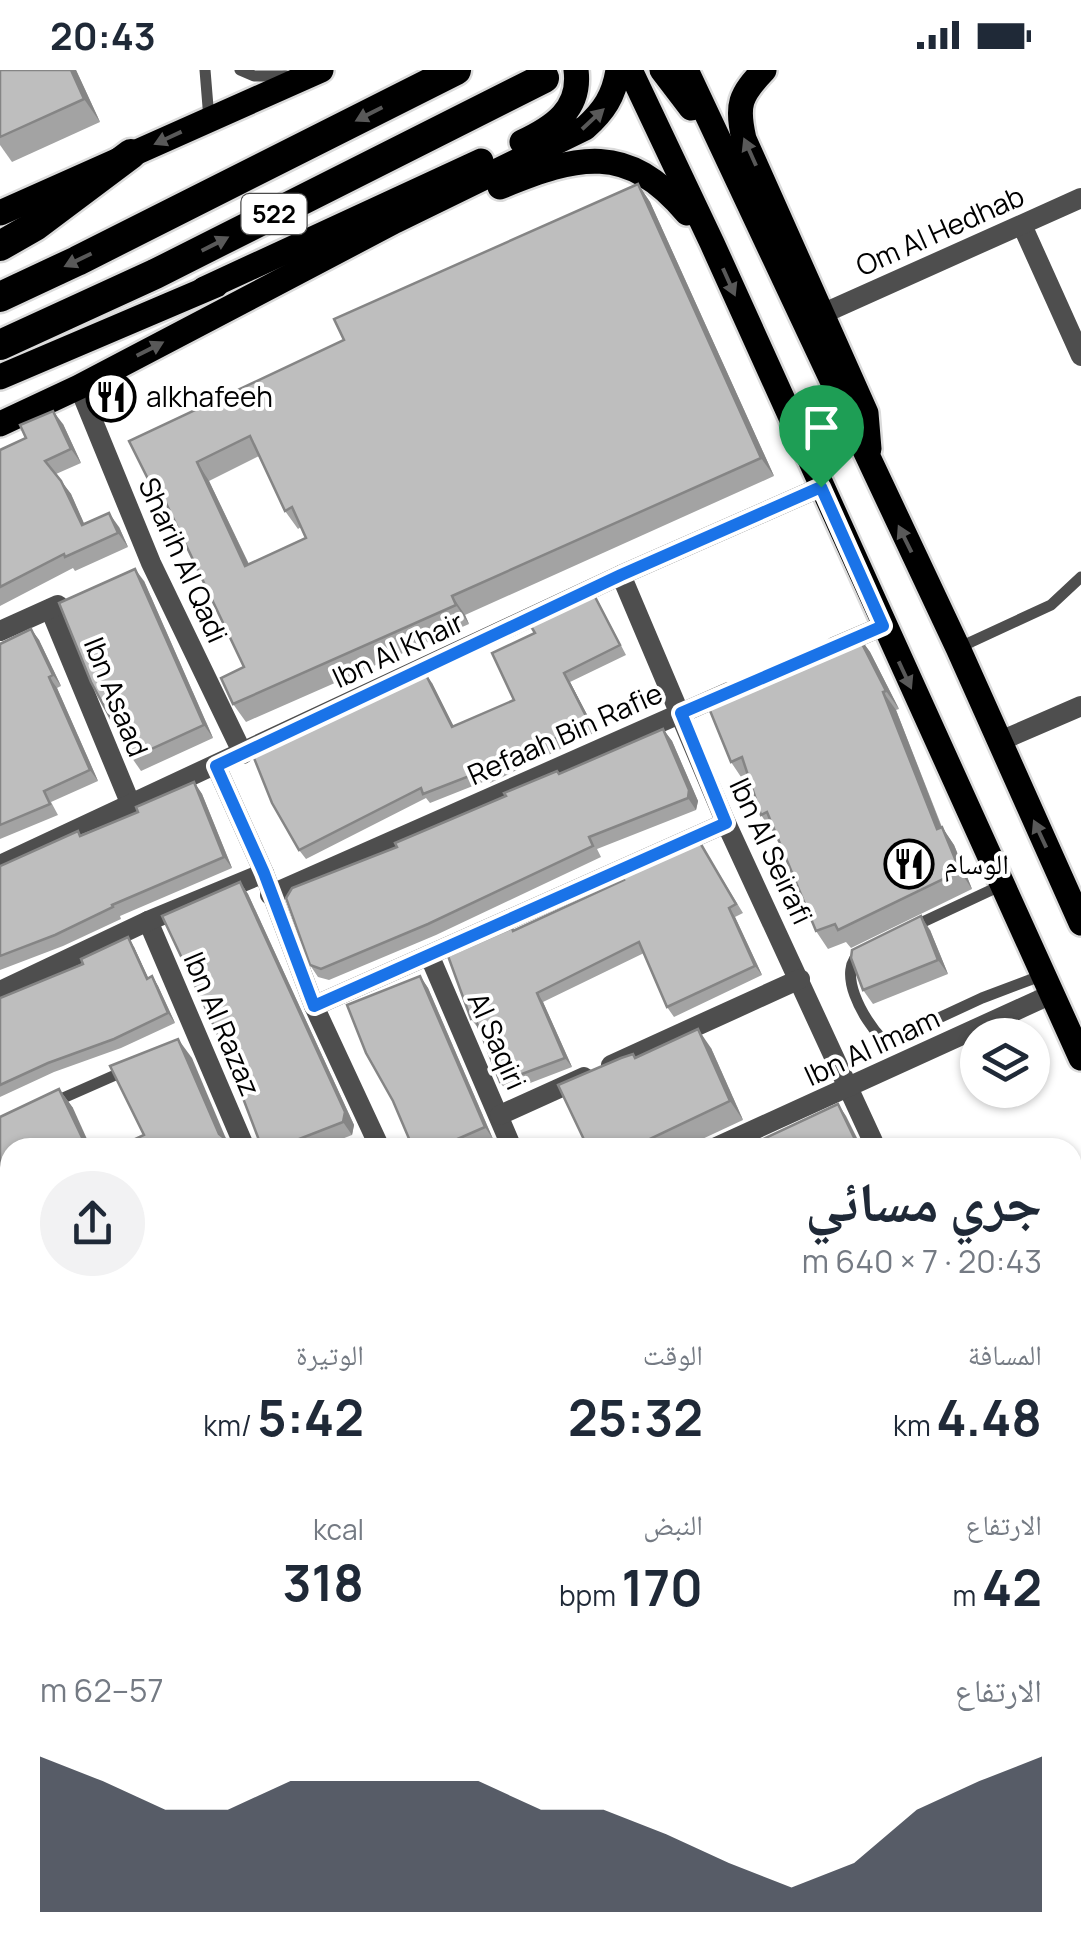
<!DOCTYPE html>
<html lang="ar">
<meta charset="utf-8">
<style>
:root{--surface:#fff;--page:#f2f2f3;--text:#1f2937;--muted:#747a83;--accent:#111827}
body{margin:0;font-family:Manrope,"Noto Naskh Arabic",sans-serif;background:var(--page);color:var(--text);direction:rtl;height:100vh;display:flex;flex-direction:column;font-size:38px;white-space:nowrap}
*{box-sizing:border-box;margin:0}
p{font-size:32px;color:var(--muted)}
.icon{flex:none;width:55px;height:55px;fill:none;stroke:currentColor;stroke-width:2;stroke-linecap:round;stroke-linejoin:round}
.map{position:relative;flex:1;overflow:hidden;direction:ltr}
.sheet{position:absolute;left:0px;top:1068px;width:1082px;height:812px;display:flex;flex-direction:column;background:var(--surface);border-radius:30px 30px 0 0;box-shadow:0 2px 8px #0004;direction:rtl}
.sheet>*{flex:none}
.controls{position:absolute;left:960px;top:948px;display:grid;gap:20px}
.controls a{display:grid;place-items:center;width:90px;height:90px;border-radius:50%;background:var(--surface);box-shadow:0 2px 8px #0004;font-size:50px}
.pin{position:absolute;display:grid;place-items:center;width:85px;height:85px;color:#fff;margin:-102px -42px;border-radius:50% 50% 50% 0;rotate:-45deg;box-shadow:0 0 10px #0007}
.pin .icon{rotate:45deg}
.round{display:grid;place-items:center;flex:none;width:105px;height:105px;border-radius:52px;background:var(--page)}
.summary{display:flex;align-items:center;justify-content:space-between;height:170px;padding:0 40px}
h1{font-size:55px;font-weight:700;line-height:75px}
.stats{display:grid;grid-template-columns:repeat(3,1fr);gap:15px;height:170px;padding:10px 40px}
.stats div{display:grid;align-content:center}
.stats b{font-size:50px;font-weight:700}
.stats small{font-size:28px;font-weight:400}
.stats p{font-size:28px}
.chart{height:280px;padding:20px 40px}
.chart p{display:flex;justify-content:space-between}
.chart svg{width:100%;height:180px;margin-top:10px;fill:var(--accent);opacity:.7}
.status{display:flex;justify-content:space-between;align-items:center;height:70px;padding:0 50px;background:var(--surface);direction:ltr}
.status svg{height:28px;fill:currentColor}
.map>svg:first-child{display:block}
</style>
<div class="status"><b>20:43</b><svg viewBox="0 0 49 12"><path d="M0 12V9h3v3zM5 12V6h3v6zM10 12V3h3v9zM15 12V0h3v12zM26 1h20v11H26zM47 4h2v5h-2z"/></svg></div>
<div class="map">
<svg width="1081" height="1878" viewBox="0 0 1081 1878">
<rect width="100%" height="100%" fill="#fff"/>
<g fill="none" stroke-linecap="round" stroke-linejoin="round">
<g stroke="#dbdbdb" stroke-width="30">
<g id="primary">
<polyline points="630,0 712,173 1081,988"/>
<polyline points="662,0 691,38"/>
<polyline points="686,0 958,578 1081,853"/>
<path d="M764,0C740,25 736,35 744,69L866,343L869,379"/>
<path d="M522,72C554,57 581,39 576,0"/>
<path d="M500,117C578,85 627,72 687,143"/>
<polyline points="0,143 321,0"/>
<polyline points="204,219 481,91"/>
<polyline points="0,307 216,215"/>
<path d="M0,354L79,317L395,151L585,58C604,41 614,26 618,0"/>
</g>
</g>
<g stroke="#dbdbdb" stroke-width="35">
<g id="motorway">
<polyline points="0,176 35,156 131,84"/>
<polyline points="0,227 77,191 456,0"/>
<polyline points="0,275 155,204 544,8"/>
</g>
</g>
<g stroke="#4e4e4e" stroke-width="11">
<polyline points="205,0 209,49"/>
<polyline points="240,0 254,6 286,6"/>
<polyline points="958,578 1051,535 1081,507"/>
<polyline points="910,858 1002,815"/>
<path d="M862,881C834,900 864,950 882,969L900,966L982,928L1043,905"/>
<polyline points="54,1032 129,999"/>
<polyline points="946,1870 951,1878"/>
</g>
<g stroke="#4e4e4e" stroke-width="20">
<polyline points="1022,155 1081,286"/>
<polyline points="822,244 1081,128"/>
<polyline points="79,317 151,493 243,684"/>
<polyline points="621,505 726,753 876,1078"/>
<polyline points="50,539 131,735"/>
<polyline points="0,561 58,535"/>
<polyline points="834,577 883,556"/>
<polyline points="998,672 1081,636"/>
<polyline points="216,696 264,803 314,936 380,1078"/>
<polyline points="0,795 621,505 821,417"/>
<polyline points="270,825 729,622"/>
<polyline points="148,851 245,1078"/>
<polyline points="430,887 512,1078"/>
<polyline points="0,921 148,851 264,803"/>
<polyline points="314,936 726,753"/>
<polyline points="611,995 800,909"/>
<polyline points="500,1045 584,1007"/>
<polyline points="714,1078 1052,924"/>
<polyline points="0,1251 10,1246"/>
<polyline points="1072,1266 1081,1262"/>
<polyline points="0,1289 10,1313"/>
<polyline points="0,1761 10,1757"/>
<polyline points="0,1791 10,1815"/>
<polyline points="36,1870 40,1878"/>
<polyline points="278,1870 282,1878"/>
</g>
<use href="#primary" stroke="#000" stroke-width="25"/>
<use href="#motorway" stroke="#000" stroke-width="30"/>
</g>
<g fill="#a3a3a3" fill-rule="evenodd">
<polygon points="0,0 76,0 100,52 12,92 0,75"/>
<path d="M638,114L650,132L774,406L465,545L469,554L246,652L233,634L244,597L166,432L164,433L151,415L344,270ZM259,386L285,441L298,459L301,457L306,468L249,494L209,411Z"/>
<polygon points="63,354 81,393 56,404 71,424 84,454 119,457 128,477 75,501 73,498 0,536 0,380"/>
<polygon points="144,511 213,668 141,701 132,688"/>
<polygon points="599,533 626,585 570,612 596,662 490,713 488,710 430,733 426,728 306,789 299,780 432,613 454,657 514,630 535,563"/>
<polygon points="31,559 39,570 61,616 57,618 98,711 51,732 58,745 0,769 0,574"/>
<polygon points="857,564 870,582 899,639 896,640 942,757 954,775 972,819 851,878 846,872 828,879 816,861 775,762 773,762 761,745 748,707 743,710 731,692"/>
<polygon points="663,659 672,671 698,731 696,740 597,779 601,787 436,865 329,910 318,907 310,895 397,777"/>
<polygon points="194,712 202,724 232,798 120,846 121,849 63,876 0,900 0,796 138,742"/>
<polygon points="699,771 743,843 735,847 762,905 674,947 667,937 644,883 543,932 572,997 507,1022 500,1012 479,959 471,949 514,861 624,810"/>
<polygon points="240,812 248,824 354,1055 352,1065 319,1078 262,1078"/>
<polygon points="930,860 948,904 873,934 863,920"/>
<polygon points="134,877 148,908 152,906 158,916 175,953 121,978 54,1002 0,1027 0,928"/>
<polygon points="420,906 428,918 493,1069 473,1078 413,1078"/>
<polygon points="711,978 743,1050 683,1078 588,1078 636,988"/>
<polygon points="59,1019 73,1038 10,1078 10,1217 2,1221 0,1218 0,1047"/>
<polygon points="1081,1112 1081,1223 1072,1226 1072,1114"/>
<polygon points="0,1361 10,1383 10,1504 0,1508"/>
<polygon points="1072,1403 1081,1403 1081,1798 1074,1806 1081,1824 1081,1868 1072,1869"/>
<polygon points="10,1508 10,1582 0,1587 0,1512"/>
<polygon points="0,1596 10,1616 10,1707 0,1693"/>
<polygon points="333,1870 704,1870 719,1878 338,1878"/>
<polygon points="1022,1870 1065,1870 1024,1874"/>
</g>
<g fill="#858585">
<polygon points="71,0 76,0 100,52 84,29"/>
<polygon points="638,114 650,132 774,406 761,388"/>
<polygon points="53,341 63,354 81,393 71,379"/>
<polygon points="197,392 209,411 258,514 245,496"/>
<polygon points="61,411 71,424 91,469 82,455"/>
<polygon points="109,443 119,457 128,477 118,463"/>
<polygon points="135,499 144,511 213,668 204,655"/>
<polygon points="452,526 465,545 469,554 456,535"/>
<polygon points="31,559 39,570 61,616 53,605"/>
<polygon points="857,564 870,582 899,639 886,621"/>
<polygon points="425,603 432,613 459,667 452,657"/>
<polygon points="564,603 570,612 596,662 589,652"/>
<polygon points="49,607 57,618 98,711 90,700"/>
<polygon points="883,622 896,640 949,777 937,759"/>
<polygon points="663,659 672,671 698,731 696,740 688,728"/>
<polygon points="194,712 202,724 232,798 224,787"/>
<polygon points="942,757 954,775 972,819 960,801"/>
<polygon points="240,812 248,824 354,1055 352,1065 343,1052"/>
<polygon points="729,838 735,847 762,905 755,896"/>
<polygon points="921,846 930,860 948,904 938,890"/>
<polygon points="128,867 134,877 153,918 147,909"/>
<polygon points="152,906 158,916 175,953 168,943"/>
<polygon points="420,906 428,918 493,1069 485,1057"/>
<polygon points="537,923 543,932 572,997 565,988"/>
<polygon points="698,959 711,978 743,1050 730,1031"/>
<polygon points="178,969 192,988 230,1078 219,1064"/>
<polygon points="59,1019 73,1038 91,1078 87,1078"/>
<polygon points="838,1034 846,1046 862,1078 859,1078"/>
<polygon points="0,1361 10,1383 10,1396 0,1374"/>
<polygon points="0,1596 10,1616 10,1628 0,1608"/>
<polygon points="1072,1804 1081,1824 1081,1857 1075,1849 1072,1832"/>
</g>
<g fill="#bebebe" stroke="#858585" stroke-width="2.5" fill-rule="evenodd">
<polygon points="0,0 71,0 84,29 0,67"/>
<path d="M638,114L761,388L452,526L456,535L233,634L221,608L244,597L156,412L151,415L129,371L344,270L334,249ZM250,366L285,441L292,437L306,468L245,496L197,392Z"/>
<polygon points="53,341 71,379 45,391 61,411 82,455 109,443 118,463 65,487 64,484 0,517 0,380 26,368 20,355"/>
<polygon points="135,499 204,655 132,688 91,612 59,533"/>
<polygon points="593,523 620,575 564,603 589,652 483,703 482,701 423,724 421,718 299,780 272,733 252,683 320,655 318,651 370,625 425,603 452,657 514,630 492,583 535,563 529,553"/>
<polygon points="31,559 53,605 49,607 90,700 44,721 50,734 0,755 0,574"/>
<polygon points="857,564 886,621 883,622 937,759 942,757 960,801 838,860 835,854 816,861 767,742 761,745 742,687 731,692 704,626"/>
<polygon points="663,659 689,720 688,728 589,767 593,776 428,854 321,899 310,895 286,828 292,818 397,777 395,773 506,726 504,723 557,701 559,704"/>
<polygon points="194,712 224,787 112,835 113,837 55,865 0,886 0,796 78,761 80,766 138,742 136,737"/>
<polygon points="699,771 736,834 729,838 755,896 667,937 639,872 537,923 565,988 500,1012 475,948 471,949 448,886 512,858 513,861 624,810 622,806"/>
<polygon points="240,812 345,1042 343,1052 276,1078 262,1078 222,973 162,846"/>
<polygon points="921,846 938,890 863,920 851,888 852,880"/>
<polygon points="128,867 147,909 152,906 168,943 114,969 48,993 0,1015 0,928 83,894 81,889"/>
<polygon points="420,906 485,1057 437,1078 413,1078 393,1031 366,983 347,935"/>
<polygon points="698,959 730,1031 631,1078 588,1078 558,1015 621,988 633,984 635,988"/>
<polygon points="178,969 219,1064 229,1072 232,1078 116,1078 144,1065 110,996"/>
<polygon points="59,1019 87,1078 10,1078 10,1192 0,1197 0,1047"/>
<polygon points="838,1034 859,1078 744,1078"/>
<polygon points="1080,1111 1081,1147 1075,1150 1072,1149 1072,1114"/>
<polygon points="1077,1155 1081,1163 1081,1199 1072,1203 1072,1163 1075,1162"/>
<polygon points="0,1374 10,1396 10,1468 0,1472"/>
<polygon points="1072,1403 1081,1403 1081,1773 1072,1777"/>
<polygon points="10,1508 10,1547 0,1552 0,1512"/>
<polygon points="0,1608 10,1628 10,1672 0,1677"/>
<polygon points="408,1870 702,1870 719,1878 413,1878"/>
</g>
<defs><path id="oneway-solid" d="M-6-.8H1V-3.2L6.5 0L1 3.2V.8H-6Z" transform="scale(2.5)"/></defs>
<g fill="#595959">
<use href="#oneway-solid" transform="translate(369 44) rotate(153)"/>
<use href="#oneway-solid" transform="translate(593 49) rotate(-43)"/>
<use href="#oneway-solid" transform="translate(168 68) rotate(155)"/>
<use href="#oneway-solid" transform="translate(750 82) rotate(-114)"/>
<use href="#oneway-solid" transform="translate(215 174) rotate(-27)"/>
<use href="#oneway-solid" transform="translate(78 190) rotate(154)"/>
<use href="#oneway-solid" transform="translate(729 212) rotate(66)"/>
<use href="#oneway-solid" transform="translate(150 279) rotate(-27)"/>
<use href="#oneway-solid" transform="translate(905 469) rotate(-116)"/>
<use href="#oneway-solid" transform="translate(905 605) rotate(65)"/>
<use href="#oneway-solid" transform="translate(1040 764) rotate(-115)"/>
</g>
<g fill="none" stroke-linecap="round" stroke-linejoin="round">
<g stroke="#fff" stroke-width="20">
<polygon id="route" points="821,417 883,556 681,643 726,753 314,936 264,803 216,696 621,505"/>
</g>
<use href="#route" stroke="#1a73e8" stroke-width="12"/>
</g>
<defs>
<g id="restaurant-ring" transform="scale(2.5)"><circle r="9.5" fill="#fff" stroke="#000" stroke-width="1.5"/><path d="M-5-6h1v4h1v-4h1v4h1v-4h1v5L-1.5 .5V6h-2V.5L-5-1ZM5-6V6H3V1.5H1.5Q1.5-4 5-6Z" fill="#000"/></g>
</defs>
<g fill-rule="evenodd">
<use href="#restaurant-ring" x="111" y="327"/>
<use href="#restaurant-ring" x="909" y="794"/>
</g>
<g text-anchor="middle" stroke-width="8" stroke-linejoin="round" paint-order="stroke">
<rect fill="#fff" stroke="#4c4c4c" stroke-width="2.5" x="241.5" y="124" width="65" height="40" rx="8"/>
<g font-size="25" font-weight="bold" fill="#000">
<text x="274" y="153">522</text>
</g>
<g font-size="28" fill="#000" stroke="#fff">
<text transform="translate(940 161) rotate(-24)" y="10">Om Al Hedhab</text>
<text transform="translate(183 490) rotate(66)" y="10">Sharih Al Qadi</text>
<text transform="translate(398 580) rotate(-25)" y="10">Ibn Al Khair</text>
<text transform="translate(116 627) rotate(68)" y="10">Ibn Asaad</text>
<text transform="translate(565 664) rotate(-24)" y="10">Refaah Bin Rafie</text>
<text transform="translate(771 781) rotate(65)" y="10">Ibn Al Seirafi</text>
<text transform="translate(222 954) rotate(67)" y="10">Ibn Al Razaz</text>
<text transform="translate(497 971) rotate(66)" y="10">Al Saqiri</text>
<text transform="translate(872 977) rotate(-25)" y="10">Ibn Al Imam</text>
</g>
<g font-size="28" fill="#000" stroke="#fff" text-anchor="start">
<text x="146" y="337">alkhafeeh</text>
<text x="944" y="804">الوسام</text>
</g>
</g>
</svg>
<div class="controls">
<a><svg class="icon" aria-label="layers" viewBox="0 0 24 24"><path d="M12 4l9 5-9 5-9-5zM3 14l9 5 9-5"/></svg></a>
</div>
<div class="pin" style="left:821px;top:417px;background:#1e9e55"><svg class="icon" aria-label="arrive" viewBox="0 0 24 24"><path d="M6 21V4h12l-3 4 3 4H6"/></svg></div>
<section class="sheet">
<div class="summary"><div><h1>جري مسائي</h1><p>20:43 · 7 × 640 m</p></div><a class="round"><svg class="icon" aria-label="share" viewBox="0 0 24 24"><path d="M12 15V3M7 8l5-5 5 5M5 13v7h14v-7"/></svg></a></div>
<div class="stats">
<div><p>المسافة</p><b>4.48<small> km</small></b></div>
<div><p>الوقت</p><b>25:32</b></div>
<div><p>الوتيرة</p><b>5:42<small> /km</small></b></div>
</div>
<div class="stats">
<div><p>الارتفاع</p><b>42<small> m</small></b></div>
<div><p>النبض</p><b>170<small> bpm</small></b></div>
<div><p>kcal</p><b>318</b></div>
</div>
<div class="chart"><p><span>الارتفاع</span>57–62 m</p>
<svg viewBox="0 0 160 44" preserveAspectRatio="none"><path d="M0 44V6L10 12L20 19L30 19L40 12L50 12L60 12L70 12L80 19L90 19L100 25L110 32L120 38L130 32L140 19L150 12L160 6V44z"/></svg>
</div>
</section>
</div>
